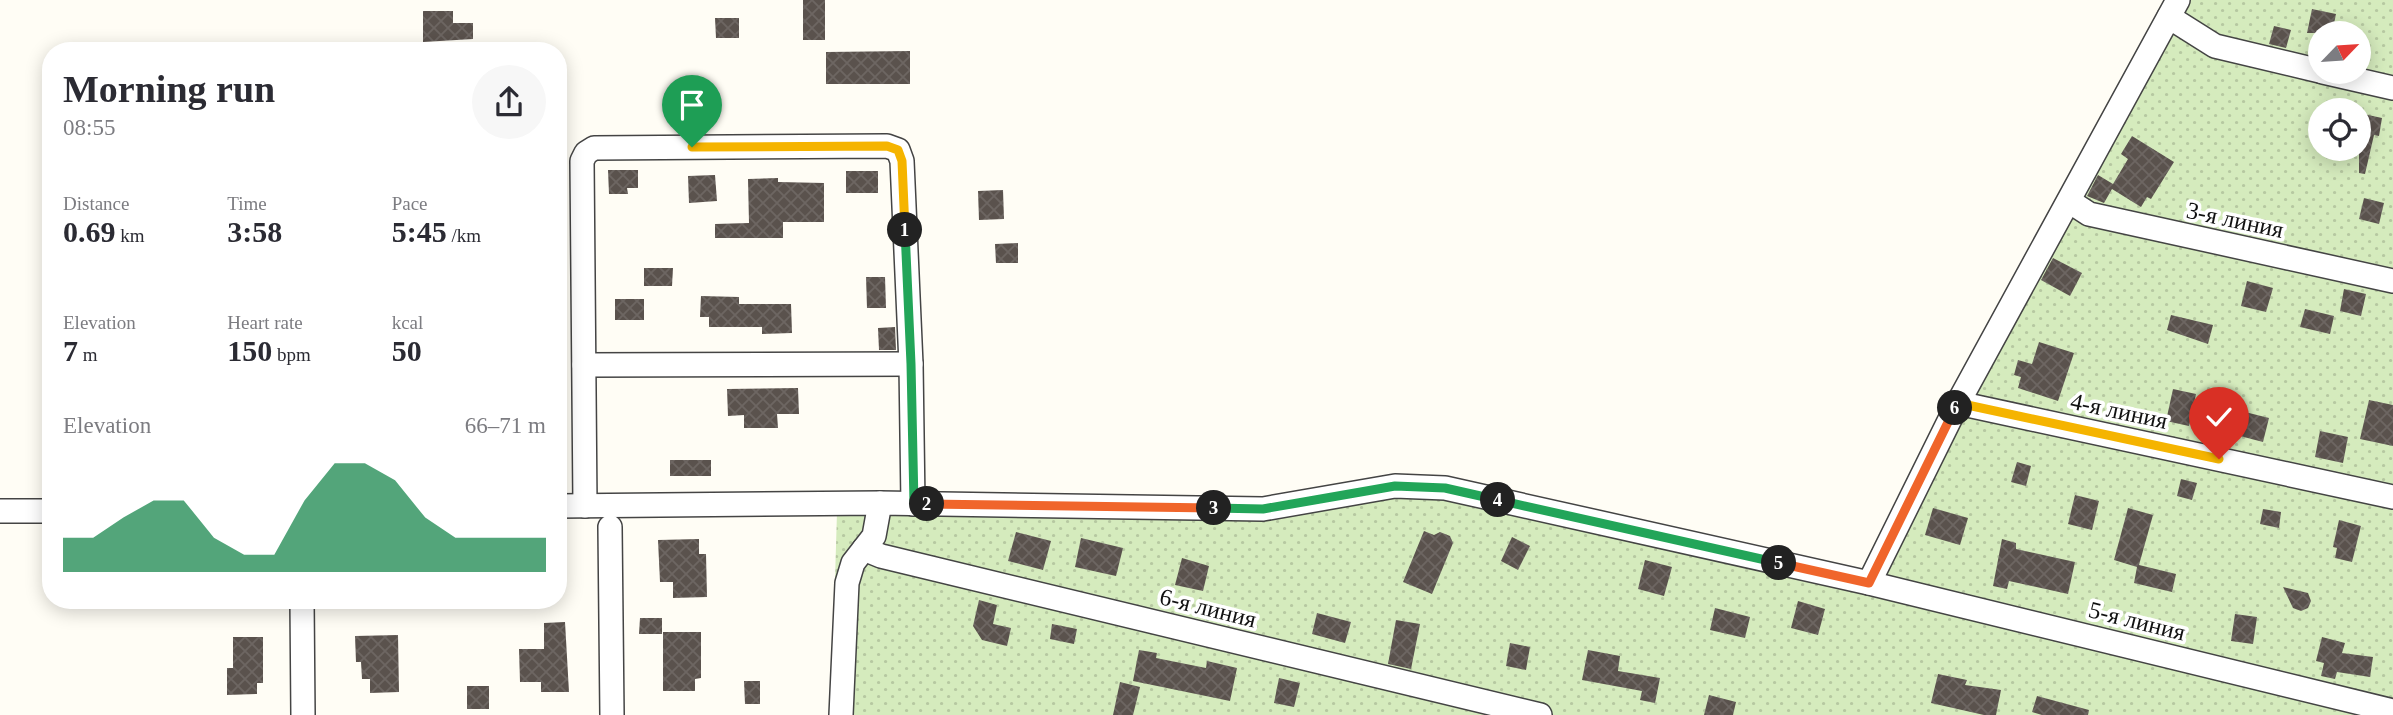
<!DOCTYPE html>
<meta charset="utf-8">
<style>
:root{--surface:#fff;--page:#f7f7f7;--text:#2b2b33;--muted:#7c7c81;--accent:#0b8043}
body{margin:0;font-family:Georgia,serif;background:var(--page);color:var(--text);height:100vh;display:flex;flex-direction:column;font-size:26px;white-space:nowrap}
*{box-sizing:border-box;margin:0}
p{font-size:23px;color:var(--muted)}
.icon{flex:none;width:38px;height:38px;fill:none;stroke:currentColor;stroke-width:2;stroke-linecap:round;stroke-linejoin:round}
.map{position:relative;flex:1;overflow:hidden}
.details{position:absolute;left:42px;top:42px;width:525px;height:567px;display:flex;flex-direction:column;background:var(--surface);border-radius:28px;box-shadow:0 4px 18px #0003}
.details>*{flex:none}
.needle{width:46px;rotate:65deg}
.controls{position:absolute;left:2308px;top:21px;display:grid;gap:14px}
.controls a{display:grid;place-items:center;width:63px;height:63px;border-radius:50%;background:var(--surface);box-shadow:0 4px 18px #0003;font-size:35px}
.pin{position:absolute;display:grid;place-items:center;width:60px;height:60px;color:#fff;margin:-72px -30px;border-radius:50% 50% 50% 0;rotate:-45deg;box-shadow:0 0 7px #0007}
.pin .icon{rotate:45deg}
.km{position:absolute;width:35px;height:35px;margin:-18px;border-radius:50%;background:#222;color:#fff;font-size:19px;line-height:35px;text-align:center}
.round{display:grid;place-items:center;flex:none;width:74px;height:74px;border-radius:37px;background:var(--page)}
.head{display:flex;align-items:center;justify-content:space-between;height:119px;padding:0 21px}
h1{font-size:38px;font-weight:700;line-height:52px}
.figures{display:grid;grid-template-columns:repeat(3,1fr);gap:10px;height:119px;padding:7px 21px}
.figures div{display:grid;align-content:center}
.figures b{font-size:30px;font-weight:700}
.figures small{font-size:19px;font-weight:400}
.figures p{font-size:19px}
.chart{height:196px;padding:14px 21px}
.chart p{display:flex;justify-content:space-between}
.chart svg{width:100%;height:126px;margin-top:7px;fill:var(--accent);opacity:.7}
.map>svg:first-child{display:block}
</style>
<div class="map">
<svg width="2393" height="715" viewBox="0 0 2393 715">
<defs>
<pattern id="green-dots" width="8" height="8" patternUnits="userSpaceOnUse" patternTransform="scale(1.75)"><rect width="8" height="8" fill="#d5ebbd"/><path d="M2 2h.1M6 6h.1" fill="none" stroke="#b6c8a1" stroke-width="1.8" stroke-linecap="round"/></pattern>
<pattern id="building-cross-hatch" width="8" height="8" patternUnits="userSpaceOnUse" patternTransform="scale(1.75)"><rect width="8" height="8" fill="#5a524d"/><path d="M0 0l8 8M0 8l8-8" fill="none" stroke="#6d6662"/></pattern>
</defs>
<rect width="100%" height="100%" fill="#fffdf5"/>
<path fill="url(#green-dots)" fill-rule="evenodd" d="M2170,0H2393V715H831L837,512L1394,494L1444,495L1858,589ZM2320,33H2359V72H2320ZM2320,110H2359V149H2320Z"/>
<g fill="url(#building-cross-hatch)">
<rect x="803" y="0" width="22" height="40"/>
<polygon points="2312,9 2336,14 2332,33 2307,33"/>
<polygon points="423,11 453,11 453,23 473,23 473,39 423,42"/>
<polygon points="715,18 739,18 739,38 716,38"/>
<polygon points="2274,26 2291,30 2286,48 2269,44"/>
<polygon points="910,51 910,84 826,84 826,52"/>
<polygon points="2359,113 2382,118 2379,136 2374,135 2365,174 2359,173"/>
<polygon points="2132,136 2174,162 2151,199 2147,197 2141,207 2112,189 2104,203 2087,196 2098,175 2113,184 2128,159 2121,154"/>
<polygon points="608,170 638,170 638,188 627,188 628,194 609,194"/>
<rect x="846" y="171" width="32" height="22"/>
<polygon points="715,175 717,201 689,203 688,176"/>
<polygon points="778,178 778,182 824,183 824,222 783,222 783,238 715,238 715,224 749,223 748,179"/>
<polygon points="1003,190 1004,219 979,220 978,191"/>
<polygon points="2364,198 2384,203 2379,224 2359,219"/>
<polygon points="1018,243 1018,263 996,263 995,244"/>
<polygon points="2053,258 2082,273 2070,296 2041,280"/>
<polygon points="644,268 673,268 672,286 644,286"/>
<polygon points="866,277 885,277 886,308 867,308"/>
<polygon points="2247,281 2273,288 2266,312 2241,306"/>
<polygon points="2344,289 2366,294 2361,316 2340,311"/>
<polygon points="701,296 739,297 739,304 791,304 792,333 762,334 762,327 709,327 709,317 700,317"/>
<rect x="615" y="299" width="29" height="21"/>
<polygon points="2305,309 2334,316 2330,334 2300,327"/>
<polygon points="2171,315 2213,325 2208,344 2167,330"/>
<polygon points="895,327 896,350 879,350 878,328"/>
<polygon points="2039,342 2074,353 2058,401 2018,388 2021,377 2014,375 2018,360 2032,364"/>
<polygon points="798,388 799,414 777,414 778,428 744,428 744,415 728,416 727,389"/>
<polygon points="2173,389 2196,394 2189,426 2166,421"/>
<polygon points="2369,400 2393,405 2393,446 2360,439"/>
<polygon points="2245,412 2269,418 2263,442 2240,436"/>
<polygon points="2320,431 2348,437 2343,463 2315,457"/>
<rect x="670" y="460" width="41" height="16"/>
<polygon points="2017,462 2031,466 2026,486 2011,482"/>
<polygon points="2181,479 2197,483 2192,500 2177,496"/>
<polygon points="2075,495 2099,501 2092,530 2068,524"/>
<polygon points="1933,508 1968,518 1960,545 1925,535"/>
<polygon points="2128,508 2153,515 2139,565 2176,574 2172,592 2134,583 2137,567 2114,560"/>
<polygon points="2263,509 2281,512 2279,528 2260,524"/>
<polygon points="2339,520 2361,526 2352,562 2335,558 2337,548 2333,547"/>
<polygon points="1424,531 1434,535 1440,532 1450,536 1453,543 1432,594 1403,582"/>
<polygon points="1016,532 1051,541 1043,570 1008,561"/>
<polygon points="1512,537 1530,546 1518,570 1501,561"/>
<polygon points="1081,538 1123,548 1116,576 1075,567"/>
<polygon points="699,539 699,554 706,554 707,597 673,598 673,582 660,582 658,540"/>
<polygon points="2002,539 2016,543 2016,549 2075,562 2068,594 2009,581 2007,589 1993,586"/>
<polygon points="1182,558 1209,566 1203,591 1175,585"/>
<polygon points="1645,560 1672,567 1664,596 1638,589"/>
<polygon points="2283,587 2308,593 2311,601 2308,608 2301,611 2293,608"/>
<polygon points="979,600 997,605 993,624 1011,628 1007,646 982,640 973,626"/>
<polygon points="1798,601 1825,609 1818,635 1791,628"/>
<polygon points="1715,608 1750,617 1745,638 1710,630"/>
<polygon points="1317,613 1351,622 1345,643 1312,634"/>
<polygon points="2235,614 2257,617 2253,644 2231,641"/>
<polygon points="640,618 662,618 662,634 639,634"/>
<polygon points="1396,620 1420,624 1411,669 1388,664"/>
<polygon points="565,622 569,692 541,692 541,682 520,682 519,649 544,649 544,623"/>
<polygon points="1052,624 1077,629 1074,644 1050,639"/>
<polygon points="663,632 701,632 701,678 695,679 695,691 663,691"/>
<polygon points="398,635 399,692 370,693 370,679 362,679 361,662 356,662 355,636"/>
<polygon points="233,637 263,637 263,683 257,683 257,694 227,695 227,668 233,668"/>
<polygon points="2322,637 2345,643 2342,653 2373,657 2370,677 2337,672 2335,679 2321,676 2324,663 2316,661"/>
<polygon points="1510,643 1530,647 1526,670 1506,666"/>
<polygon points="1139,650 1157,653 1156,658 1206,668 1207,661 1237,668 1230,701 1133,681"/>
<polygon points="1588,650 1620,656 1618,671 1660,678 1655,703 1640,700 1642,691 1582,680"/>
<polygon points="1938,674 1967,680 1965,685 2001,690 1996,715 1984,715 1931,703"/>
<polygon points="1279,678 1300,683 1294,707 1274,703"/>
<polygon points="744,681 760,681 760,704 745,704"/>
<polygon points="1120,682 1140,687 1133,715 1113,715"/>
<rect x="467" y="686" width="22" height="23"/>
<polygon points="1709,695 1736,702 1733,715 1704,715"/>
<polygon points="2037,696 2089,710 2088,715 2042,715 2032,712"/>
</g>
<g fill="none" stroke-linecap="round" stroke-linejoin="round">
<g stroke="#444" stroke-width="26">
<g id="street">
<polyline points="2169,17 2215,46 2320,71"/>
<polyline points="2323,72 2393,88"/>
<polyline points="2069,201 2089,214 2393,281"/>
<polyline points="584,365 911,364"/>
<polyline points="1958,403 2393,497"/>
<polyline points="558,506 880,503 1263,509 1395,486 1445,488 1869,583 2393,711"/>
<polyline points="585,506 582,161 586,153 594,148 887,146 898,150 902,161 911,364 913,504"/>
<polyline points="0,511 51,511"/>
<polyline points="610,527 612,715"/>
<polyline points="864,549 881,556 1540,715"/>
<polyline points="1869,583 1958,403 2178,0"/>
<polyline points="302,600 303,715"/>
<polyline points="841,715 847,583 853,563 874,536 880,503"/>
</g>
</g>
<use href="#street" stroke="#fff" stroke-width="23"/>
</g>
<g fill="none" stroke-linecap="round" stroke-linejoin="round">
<g stroke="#fff" stroke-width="14">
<polyline id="split-1" points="692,147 887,146 898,150 902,161 905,230"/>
</g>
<g stroke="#fff" stroke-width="14">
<polyline id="split-2" points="905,230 911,364 914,504 927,504"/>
</g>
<g stroke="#fff" stroke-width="14">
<polyline id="split-3" points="927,504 1214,508"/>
</g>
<g stroke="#fff" stroke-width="14">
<polyline id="split-4" points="1214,508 1263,509 1395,486 1445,488 1498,500"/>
</g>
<g stroke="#fff" stroke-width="14">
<polyline id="split-5" points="1498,500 1779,563"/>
</g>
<g stroke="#fff" stroke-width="14">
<polyline id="split-6" points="1779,563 1869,583 1955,408"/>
</g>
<g stroke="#fff" stroke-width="14">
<polyline id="split-7" points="1955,408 1958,403 2219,459"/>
</g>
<use href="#split-1" stroke="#f5b400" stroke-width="9"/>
<use href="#split-2" stroke="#22a559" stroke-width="9"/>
<use href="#split-3" stroke="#f0652b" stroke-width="9"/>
<use href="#split-4" stroke="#22a559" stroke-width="9"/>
<use href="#split-5" stroke="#22a559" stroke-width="9"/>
<use href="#split-6" stroke="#f0652b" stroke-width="9"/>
<use href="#split-7" stroke="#f5b400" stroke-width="9"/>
</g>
<g text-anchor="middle" stroke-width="7" stroke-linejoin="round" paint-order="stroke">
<g font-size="24" fill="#111" stroke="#fff">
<text transform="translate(2235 220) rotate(12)" y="8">3-я линия</text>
<text transform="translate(2119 411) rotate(12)" y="8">4-я линия</text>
<text transform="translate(1208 608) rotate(14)" y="8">6-я линия</text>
<text transform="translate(2137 621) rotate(14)" y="8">5-я линия</text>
</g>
</g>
</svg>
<div class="controls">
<a><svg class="needle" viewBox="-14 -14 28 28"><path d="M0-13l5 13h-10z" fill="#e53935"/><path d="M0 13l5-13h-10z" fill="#7c7c81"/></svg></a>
<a><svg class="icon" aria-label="locate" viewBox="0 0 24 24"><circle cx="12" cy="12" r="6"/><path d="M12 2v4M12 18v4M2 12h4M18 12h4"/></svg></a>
</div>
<div class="pin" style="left:692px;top:147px;background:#1e9e55"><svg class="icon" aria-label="arrive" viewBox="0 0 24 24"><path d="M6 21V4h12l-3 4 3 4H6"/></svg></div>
<div class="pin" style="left:2219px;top:459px;background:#d93025"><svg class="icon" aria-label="check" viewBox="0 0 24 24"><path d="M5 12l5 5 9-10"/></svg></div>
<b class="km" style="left:905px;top:230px">1</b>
<b class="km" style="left:927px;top:504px">2</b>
<b class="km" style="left:1214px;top:508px">3</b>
<b class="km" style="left:1498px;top:500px">4</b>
<b class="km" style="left:1779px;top:563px">5</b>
<b class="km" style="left:1955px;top:408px">6</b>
<section class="details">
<div class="head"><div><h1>Morning run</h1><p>08:55</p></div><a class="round"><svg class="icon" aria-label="share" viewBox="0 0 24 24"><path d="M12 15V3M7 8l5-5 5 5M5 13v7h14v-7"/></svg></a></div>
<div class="figures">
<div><p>Distance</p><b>0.69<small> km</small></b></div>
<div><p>Time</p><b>3:58</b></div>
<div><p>Pace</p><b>5:45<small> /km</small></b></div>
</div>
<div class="figures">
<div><p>Elevation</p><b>7<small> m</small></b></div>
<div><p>Heart rate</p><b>150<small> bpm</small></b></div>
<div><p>kcal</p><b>50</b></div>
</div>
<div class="chart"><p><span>Elevation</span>66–71 m</p>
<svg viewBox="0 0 160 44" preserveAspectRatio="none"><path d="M0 44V32L10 32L20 25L30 19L40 19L50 32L60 38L70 38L80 19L90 6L100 6L110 12L120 25L130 32L140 32L150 32L160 32V44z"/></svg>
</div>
</section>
</div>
